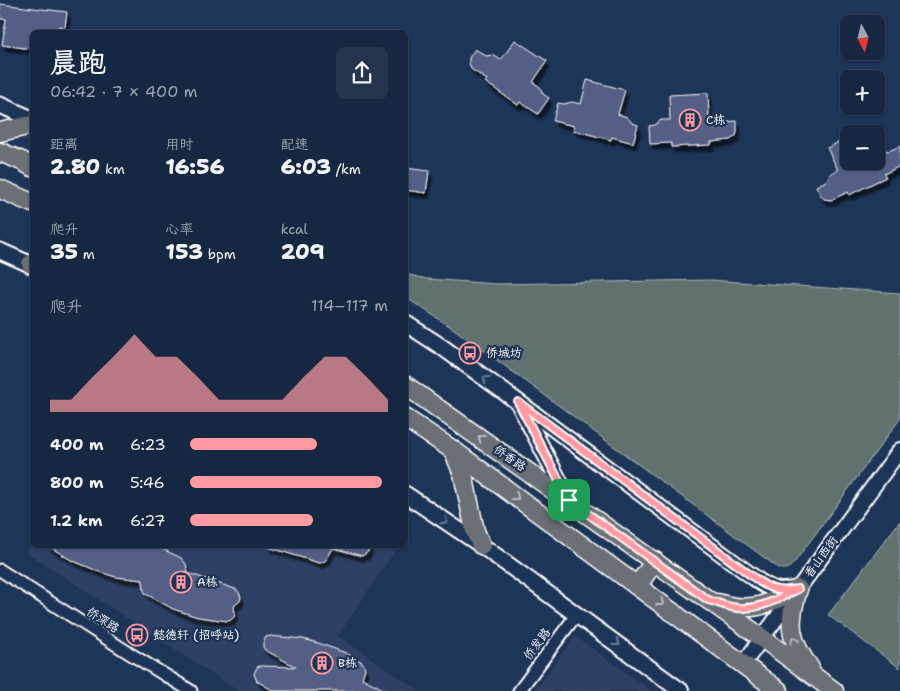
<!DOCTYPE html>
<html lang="zh">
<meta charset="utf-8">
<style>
:root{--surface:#162841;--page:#23344c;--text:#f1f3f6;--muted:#9ea6b1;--line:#35445a;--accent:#ff9aa2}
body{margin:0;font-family:"Shantell Sans","LXGW WenKai TC",sans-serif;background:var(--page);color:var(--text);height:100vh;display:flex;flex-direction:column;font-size:19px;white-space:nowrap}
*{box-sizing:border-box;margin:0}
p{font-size:16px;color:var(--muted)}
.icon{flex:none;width:28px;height:28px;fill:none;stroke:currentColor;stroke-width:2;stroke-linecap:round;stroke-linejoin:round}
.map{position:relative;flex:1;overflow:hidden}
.sheet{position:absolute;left:30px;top:30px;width:378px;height:518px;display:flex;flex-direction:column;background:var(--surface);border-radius:8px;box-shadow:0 1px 4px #0004,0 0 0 1px var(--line)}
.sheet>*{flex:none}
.needle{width:32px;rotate:173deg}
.buttons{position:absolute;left:840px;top:15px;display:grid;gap:10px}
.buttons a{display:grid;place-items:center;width:45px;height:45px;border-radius:8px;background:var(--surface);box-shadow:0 1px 4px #0004,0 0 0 1px var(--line);font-size:25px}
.pin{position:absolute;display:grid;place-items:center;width:42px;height:42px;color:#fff;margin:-21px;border-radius:10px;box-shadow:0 2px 8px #0006}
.round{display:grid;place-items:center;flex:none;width:52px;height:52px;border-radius:8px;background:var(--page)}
.headline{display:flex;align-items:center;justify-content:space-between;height:85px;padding:0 20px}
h1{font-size:28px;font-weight:800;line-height:38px}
.stats{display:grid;grid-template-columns:repeat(3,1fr);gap:8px;height:85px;padding:5px 20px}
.stats div{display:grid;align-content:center}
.stats b{font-size:21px;font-weight:800}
.stats small{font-size:14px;font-weight:400}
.stats p{font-size:14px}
.chart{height:140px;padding:10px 20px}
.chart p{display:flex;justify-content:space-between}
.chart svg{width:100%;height:90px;margin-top:5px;fill:var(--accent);opacity:.7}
ul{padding:0 20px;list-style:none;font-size:16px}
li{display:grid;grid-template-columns:80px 60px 1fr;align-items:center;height:38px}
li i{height:12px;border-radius:6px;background:var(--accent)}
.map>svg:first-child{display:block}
</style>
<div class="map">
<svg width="900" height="691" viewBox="0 0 900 691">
<defs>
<filter id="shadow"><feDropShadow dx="3" dy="5.5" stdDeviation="1" flood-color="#0009"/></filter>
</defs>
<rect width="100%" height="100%" fill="#1d3557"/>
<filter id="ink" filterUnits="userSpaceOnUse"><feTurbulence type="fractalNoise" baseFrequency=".02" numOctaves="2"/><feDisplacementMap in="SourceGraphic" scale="10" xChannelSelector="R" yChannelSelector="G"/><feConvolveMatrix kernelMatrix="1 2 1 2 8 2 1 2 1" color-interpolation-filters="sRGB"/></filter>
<g filter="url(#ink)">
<g fill="#2d4165">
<polygon points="32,541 32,545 399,545 338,636 420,691 238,691 26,552"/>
<polygon points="575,636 652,691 535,691"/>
</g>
<g fill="#5e726d" stroke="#aeb8b6">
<path d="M405,274L427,279L496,284L710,280L900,293V419L794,563C787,571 781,571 773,564L531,385L454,329L405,297Z"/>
<polygon points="900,521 900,668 828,615"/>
</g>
<g fill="#525e85" stroke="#fff" filter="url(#shadow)">
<polygon points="0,4 67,12 65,27 59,26 58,32 32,32 32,49 2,45 6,19 0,19"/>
<polygon points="515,40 547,61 533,82 540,87 543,94 549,98 538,114 520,102 518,105 485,82 487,80 471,69 469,63 469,58 475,49 486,56 493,55 501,60"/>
<polygon points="587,80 625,90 618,114 627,117 632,123 638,125 633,143 612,137 611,140 573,130 574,126 553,121 558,103 564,104 572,102 581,104"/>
<polygon points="708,93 709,118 718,118 724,122 737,121 737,132 736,136 730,140 711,142 711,145 671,147 671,143 650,144 649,126 655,125 661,120 670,120 669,95"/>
<polygon points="849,137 849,161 876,161 876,155 879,149 889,151 900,146 900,166 884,174 886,177 849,195 848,192 831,200 824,199 821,196 816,186 826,181 830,174 838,170 827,148"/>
<polygon points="405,168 429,171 426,193 405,190"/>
<polygon points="47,545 154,545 181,558 186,564 188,573 235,589 238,591 241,597 240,601 234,606 235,614 234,617 231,620 228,621 198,617 173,609 146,594 144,591 143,580 116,577 100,572 71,560"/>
<polygon points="268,545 370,545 368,552 362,556 333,548 327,559 323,562 319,563 268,547"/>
<polygon points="270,636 303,639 318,643 346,653 362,662 364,665 365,669 362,678 387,691 274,691 257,681 254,674 257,667 261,666 296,667 265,650 263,647 263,643 266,637"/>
</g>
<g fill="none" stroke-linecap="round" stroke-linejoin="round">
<g stroke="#fff" stroke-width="15">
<g id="minor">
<polyline points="0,570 129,653 191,691"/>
<polyline points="519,691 577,614"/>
</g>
</g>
<g stroke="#fff" stroke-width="18">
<polyline id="tertiary" points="743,664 900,450"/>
</g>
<g stroke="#fff" stroke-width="19">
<g id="secondary">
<polyline points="0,105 32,119"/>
<polyline points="0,251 32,265"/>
<path d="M405,323L442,347L518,402L760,582C774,591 780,592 796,589"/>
<polyline points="520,406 569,500"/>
<polyline points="405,494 481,545 681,691"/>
</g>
</g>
<g stroke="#fff" stroke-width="21">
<g id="primary">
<polyline points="0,132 32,125"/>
<polyline points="0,152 22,161 32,167"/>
<polyline points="0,189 32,203"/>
<polyline points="31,264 32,264"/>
<polyline points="405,385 762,638 834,691"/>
<polyline points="405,418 453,450 779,691"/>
<polyline points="453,450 463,474 475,531 481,545"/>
<polyline points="637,586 655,561"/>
<path d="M798,589C788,622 788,639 810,668"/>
<path d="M718,603C752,614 768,604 798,589"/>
</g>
</g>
<use href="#minor" stroke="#1d3557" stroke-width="11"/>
<use href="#tertiary" stroke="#1d3557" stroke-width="14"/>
<use href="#secondary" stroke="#1d3557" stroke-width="15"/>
<use href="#primary" stroke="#6b6f75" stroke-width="18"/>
</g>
<defs><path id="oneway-chevron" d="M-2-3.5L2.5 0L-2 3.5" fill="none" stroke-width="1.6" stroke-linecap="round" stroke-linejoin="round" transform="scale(1.25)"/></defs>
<g stroke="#6c7c92">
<use href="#oneway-chevron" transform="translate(486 379) rotate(-144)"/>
<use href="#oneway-chevron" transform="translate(445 521) rotate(34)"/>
<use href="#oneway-chevron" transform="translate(617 643) rotate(37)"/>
</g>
<g stroke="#bcbec1">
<use href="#oneway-chevron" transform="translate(481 438) rotate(-145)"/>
<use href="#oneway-chevron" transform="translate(516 497) rotate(36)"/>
<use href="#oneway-chevron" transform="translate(661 603) rotate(36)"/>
<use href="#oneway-chevron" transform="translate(794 640) rotate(-108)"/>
</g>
</g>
<g fill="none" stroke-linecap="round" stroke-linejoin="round" filter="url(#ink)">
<g stroke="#fff" stroke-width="10">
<path id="route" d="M518,402L760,582C774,591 781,592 798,589C776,600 756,612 731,607C723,605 716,602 708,600L569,500Z"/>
</g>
<use href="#route" stroke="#ff9aa2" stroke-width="6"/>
</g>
<defs>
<g id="building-ring" transform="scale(1.125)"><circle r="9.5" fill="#1d3557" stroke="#ff9aa2" stroke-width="1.5"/><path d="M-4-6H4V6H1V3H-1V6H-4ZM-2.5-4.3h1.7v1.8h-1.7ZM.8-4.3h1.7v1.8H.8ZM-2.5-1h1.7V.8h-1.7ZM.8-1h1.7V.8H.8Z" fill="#ff9aa2"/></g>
<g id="bus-ring" transform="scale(1.125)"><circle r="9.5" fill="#1d3557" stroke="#ff9aa2" stroke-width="1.5"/><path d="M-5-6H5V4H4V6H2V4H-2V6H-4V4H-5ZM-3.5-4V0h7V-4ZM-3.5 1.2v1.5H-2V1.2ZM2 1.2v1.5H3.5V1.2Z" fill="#ff9aa2"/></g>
</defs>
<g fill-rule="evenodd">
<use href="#building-ring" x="690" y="120"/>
<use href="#bus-ring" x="470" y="353"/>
<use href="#building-ring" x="181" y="582"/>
<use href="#bus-ring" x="137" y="635"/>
<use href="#building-ring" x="322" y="663"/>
</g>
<g text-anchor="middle" stroke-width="4.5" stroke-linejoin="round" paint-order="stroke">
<g font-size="12" fill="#fff" stroke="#1d3557" text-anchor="start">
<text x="706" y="124">C栋</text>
<text x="486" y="357">侨城坊</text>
<text x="197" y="586">A栋</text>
<text x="153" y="639">懿德轩 (招呼站)</text>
<text x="338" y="667">B栋</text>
</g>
<g font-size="12" fill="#fff" stroke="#1d3557">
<text transform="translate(510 458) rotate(35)" y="4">侨香路</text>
<text transform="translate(821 557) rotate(-54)" y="4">香山西街</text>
<text transform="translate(103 620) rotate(33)" y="4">侨深路</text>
<text transform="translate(537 644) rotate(-53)" y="4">侨发路</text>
</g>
</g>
</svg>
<div class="buttons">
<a><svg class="needle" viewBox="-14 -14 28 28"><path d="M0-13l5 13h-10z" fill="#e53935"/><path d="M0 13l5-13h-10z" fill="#9ea6b1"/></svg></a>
<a>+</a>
<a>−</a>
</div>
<div class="pin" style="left:569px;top:500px;background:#1e9e55"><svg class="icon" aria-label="arrive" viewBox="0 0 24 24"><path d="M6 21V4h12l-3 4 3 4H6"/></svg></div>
<section class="sheet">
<div class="headline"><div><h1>晨跑</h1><p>06:42 · 7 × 400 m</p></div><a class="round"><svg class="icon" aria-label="share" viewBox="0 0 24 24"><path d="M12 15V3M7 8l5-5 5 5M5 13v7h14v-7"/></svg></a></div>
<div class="stats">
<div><p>距离</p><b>2.80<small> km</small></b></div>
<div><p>用时</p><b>16:56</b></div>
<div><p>配速</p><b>6:03<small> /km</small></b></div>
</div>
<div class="stats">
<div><p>爬升</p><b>35<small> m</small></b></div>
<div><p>心率</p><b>153<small> bpm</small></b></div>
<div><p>kcal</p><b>209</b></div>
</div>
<div class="chart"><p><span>爬升</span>114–117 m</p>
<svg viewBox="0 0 160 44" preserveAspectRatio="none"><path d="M0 44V38L10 38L20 27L30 17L40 6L50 17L60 17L70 27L80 38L90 38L100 38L110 38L120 27L130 17L140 17L150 27L160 38V44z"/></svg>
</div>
<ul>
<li><b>400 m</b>6:23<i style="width:64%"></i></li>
<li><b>800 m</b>5:46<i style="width:97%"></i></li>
<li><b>1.2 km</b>6:27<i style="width:62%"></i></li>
</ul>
</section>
</div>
